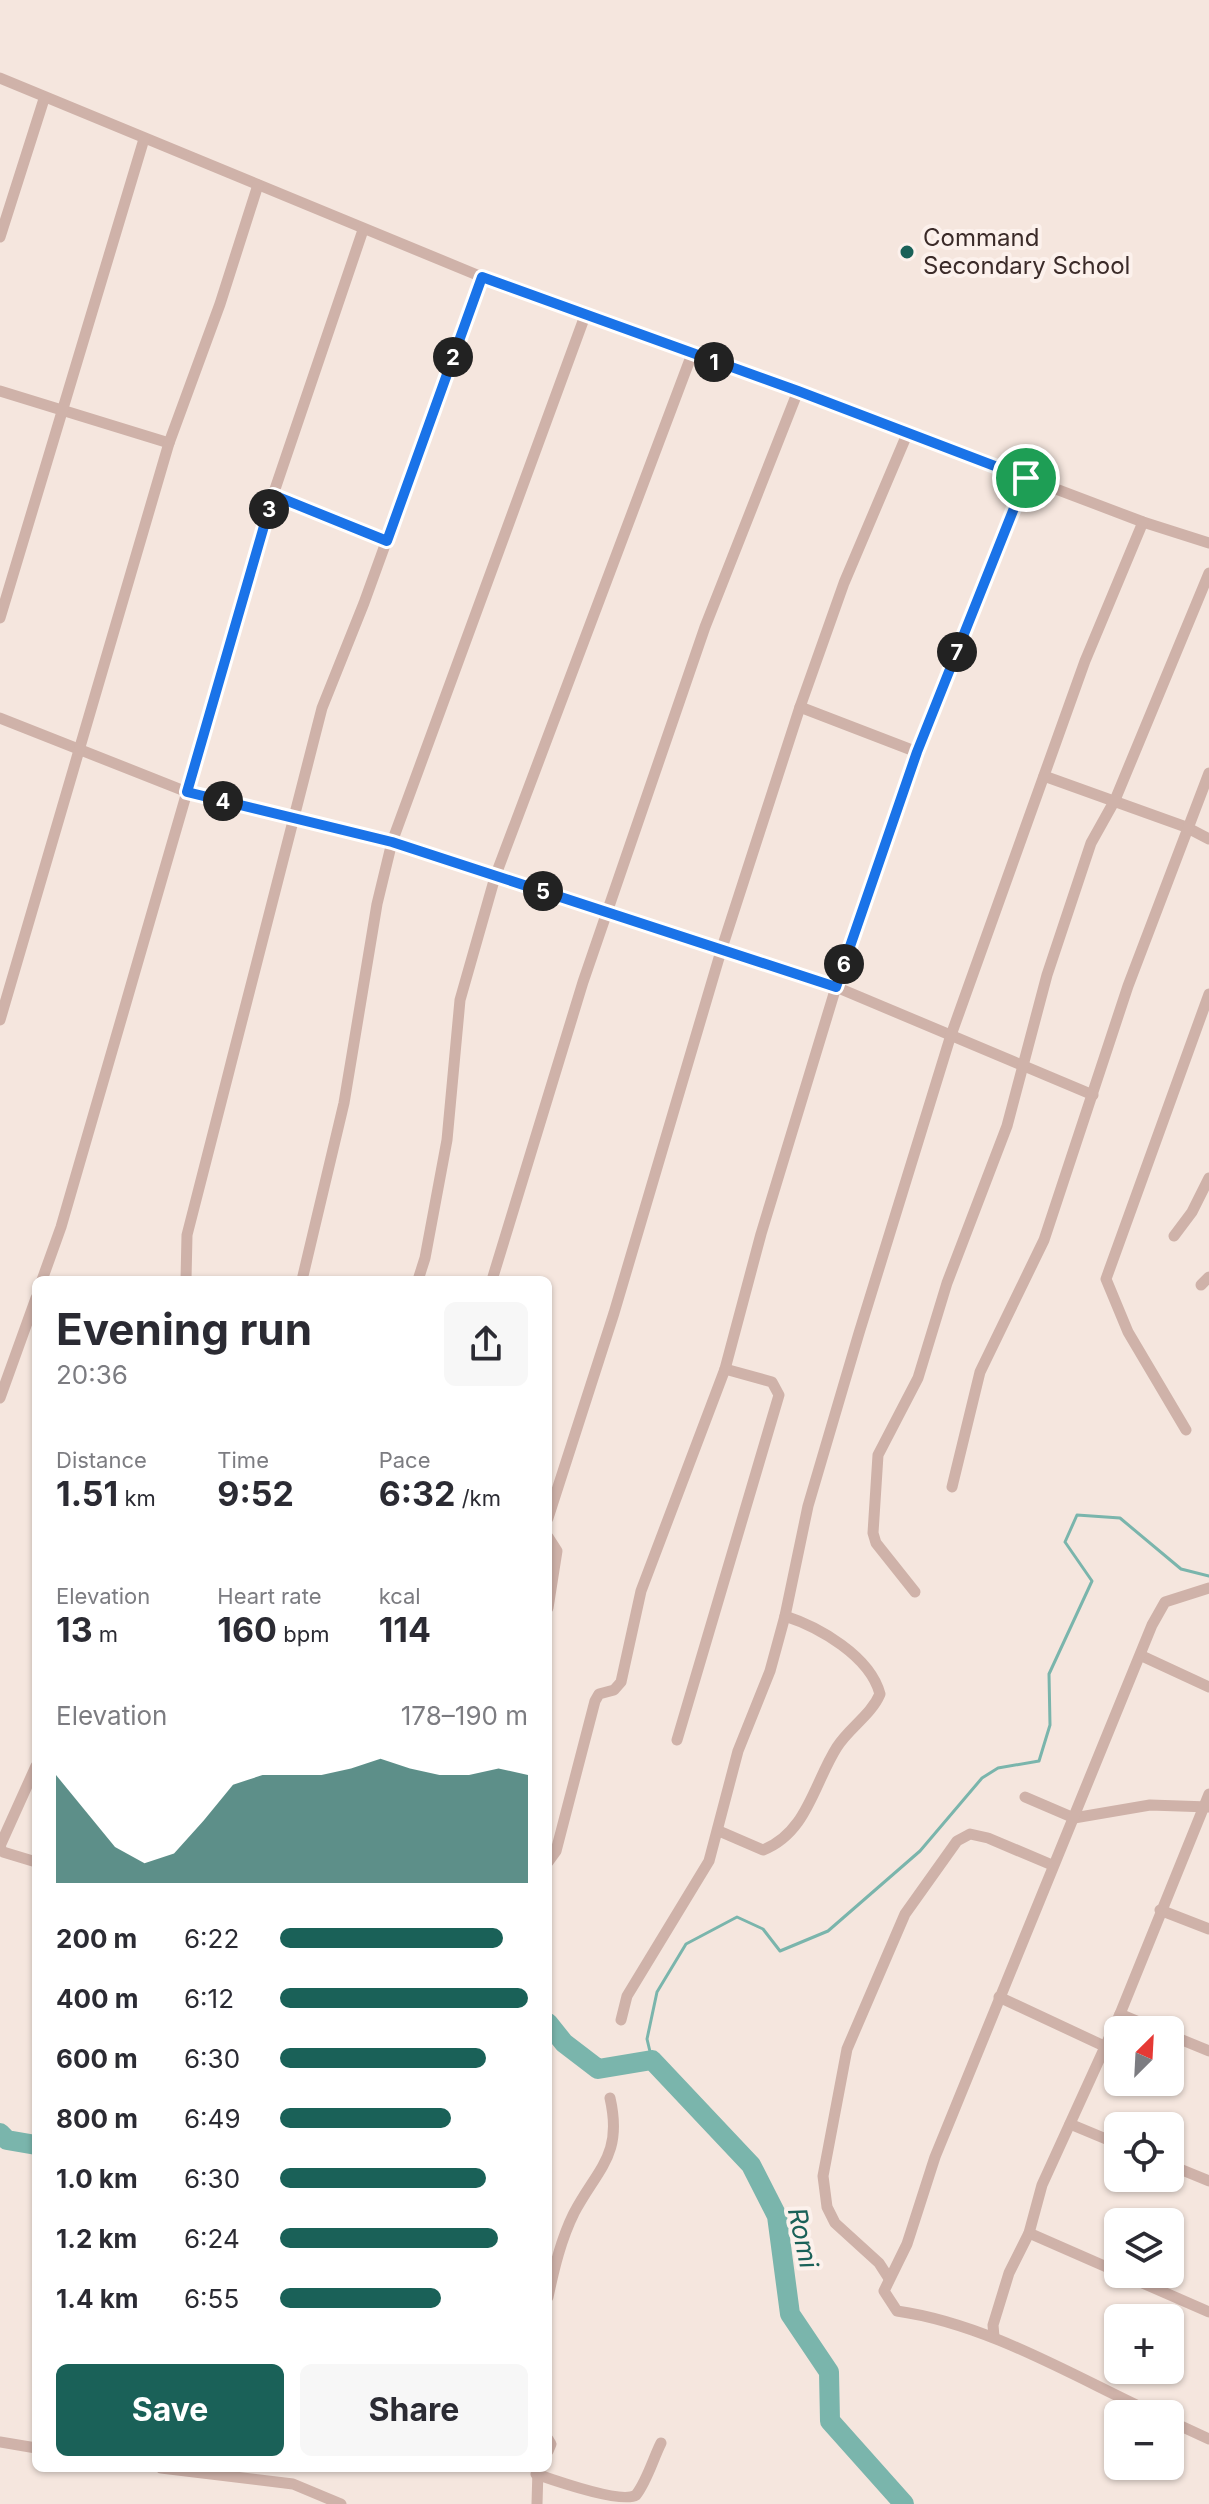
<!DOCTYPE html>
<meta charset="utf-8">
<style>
:root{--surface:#fff;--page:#f7f7f7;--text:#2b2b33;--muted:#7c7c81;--accent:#1a6158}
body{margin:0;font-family:Inter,sans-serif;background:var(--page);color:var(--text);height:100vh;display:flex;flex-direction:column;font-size:30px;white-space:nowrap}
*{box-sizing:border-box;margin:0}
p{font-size:26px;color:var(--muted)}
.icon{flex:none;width:44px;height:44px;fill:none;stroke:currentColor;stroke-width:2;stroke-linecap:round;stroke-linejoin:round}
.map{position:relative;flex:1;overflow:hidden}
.sheet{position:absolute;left:32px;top:1276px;width:520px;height:1196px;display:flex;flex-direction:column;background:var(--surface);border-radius:12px;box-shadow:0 2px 6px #0004}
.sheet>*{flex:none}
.needle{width:52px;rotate:24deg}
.controls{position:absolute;left:1104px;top:2016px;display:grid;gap:16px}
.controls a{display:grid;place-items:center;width:80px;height:80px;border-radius:12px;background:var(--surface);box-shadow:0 2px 6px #0004;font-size:40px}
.pin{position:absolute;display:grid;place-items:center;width:68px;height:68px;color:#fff;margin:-34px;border:4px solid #fff;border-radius:50%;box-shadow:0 2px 8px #0007}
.km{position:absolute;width:40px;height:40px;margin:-20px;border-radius:50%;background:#222;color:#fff;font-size:22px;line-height:40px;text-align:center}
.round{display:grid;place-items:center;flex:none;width:84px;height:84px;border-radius:12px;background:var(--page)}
.summary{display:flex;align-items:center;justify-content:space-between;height:136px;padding:0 24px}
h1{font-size:44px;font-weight:700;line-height:60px}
.metrics{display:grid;grid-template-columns:repeat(3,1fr);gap:12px;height:136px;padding:8px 24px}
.metrics div{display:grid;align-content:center}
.metrics b{font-size:34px;font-weight:700}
.metrics small{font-size:22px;font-weight:400}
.metrics p{font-size:22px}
.chart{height:224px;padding:16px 24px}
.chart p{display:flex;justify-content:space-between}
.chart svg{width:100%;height:144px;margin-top:8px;fill:var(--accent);opacity:.7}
.cta{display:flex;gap:16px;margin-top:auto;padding:16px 24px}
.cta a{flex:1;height:92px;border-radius:12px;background:var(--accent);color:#fff;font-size:32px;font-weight:700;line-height:92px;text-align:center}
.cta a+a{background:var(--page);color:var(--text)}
ul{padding:0 24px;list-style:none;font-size:26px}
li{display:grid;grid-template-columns:128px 96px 1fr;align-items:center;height:60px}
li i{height:20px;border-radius:10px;background:var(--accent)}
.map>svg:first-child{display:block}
</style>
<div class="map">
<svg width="1209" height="2504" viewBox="0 0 1209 2504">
<rect width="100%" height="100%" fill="#f5e6de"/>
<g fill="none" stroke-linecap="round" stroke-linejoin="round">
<polyline stroke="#7ab5ac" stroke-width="3" points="652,2060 647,2039 657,1992 686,1944 737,1917 763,1929 780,1951 828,1931 920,1851 982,1778 998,1768 1039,1761 1050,1725 1049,1674 1092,1581 1065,1542 1077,1515 1120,1518 1181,1569 1209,1576"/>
<g stroke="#7ab5ac" stroke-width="20">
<polyline points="548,2023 564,2043 598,2069 652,2060 751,2165 777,2216 790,2314 829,2372 830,2421 904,2504"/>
<polyline points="0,2133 7,2140 36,2145"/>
</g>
<g stroke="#cfb2a9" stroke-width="11">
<polyline points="0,78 482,277 798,391 1143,522 1209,543"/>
<polyline points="0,237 44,99"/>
<polyline points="0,391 169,443"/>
<polyline points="273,495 387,541"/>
<polyline points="0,618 144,139"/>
<polyline points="800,707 917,752"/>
<polyline points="0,718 187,792 392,842 836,987 1093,1095"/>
<polyline points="1044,776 1186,827 1209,839"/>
<polyline points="0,1020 169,443 220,304 258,185"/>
<polyline points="1174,1236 1192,1212 1209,1178"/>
<polyline points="42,1280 61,1227 273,495 363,230"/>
<polyline points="186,1280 187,1235 322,708 364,603 482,277"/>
<polyline points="302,1280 344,1103 377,904 392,842 586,313"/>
<polyline points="418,1280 425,1258 447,1140 460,1000 495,877 692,354"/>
<polyline points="492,1280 583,982 705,627 798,391"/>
<polyline points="1201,1285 1209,1277"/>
<polyline points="0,1398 36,1298"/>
<polyline points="1186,1430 1128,1332 1106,1279 1209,994"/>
<polyline points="952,1487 980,1372 1044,1240 1128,986 1209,773"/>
<polyline points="548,1518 614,1313 721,951 800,707 844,583 908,432"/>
<polyline points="548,1537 557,1551 548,1608"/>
<polyline points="915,1592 876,1543 873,1533 878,1455 918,1378 947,1283 1007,1126 1047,975 1091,843 1115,800 1209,573"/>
<polyline points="1142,1656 1209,1687"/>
<polyline points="677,1740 779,1395 772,1382 725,1369"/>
<polyline points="1025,1797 1074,1818 1150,1805 1209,1807"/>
<path d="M719,1831L763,1850C807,1833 814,1783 837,1747C849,1728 871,1715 880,1694C870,1656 819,1627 785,1616"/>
<polyline points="0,1846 36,1766"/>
<polyline points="0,1847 3,1852 36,1862"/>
<polyline points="548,1862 556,1851 595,1701 599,1694 614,1690 621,1682 641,1591 725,1369 761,1234 836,987 917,752 1026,478"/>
<polyline points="1160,1910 1209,1929"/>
<polyline points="999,1997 1104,2046"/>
<polyline points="1120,2014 1158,2030"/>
<polyline points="621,2020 627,1996 709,1861 738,1751 770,1671 785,1616 808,1506 859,1333 950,1038 1085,661 1143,522"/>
<polyline points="1170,2035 1209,2051"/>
<polyline points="1070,2124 1118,2144"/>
<polyline points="1170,2165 1209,2181"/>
<polyline points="1029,2233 1118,2272"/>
<polyline points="1122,2274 1209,2312"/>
<polyline points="888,2277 879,2263 835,2223 827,2207 823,2176 847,2049 905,1914 957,1841 970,1834 988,1838 1052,1865"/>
<path d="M548,2297C554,2269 561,2239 574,2213C598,2168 623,2155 610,2098"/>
<polyline points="994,2337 993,2325 1009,2273 1029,2233 1042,2185 1120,2014 1209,1794"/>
<path d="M1155,2414C1073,2376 988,2324 897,2311L884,2291L907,2244L935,2157L1152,1625L1165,1602L1209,1588"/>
<polyline points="1170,2421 1209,2439"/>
<polyline points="548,2439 551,2444 548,2451"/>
<polyline points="0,2442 36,2448"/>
<polyline points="161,2468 293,2484 341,2504"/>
<path d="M536,2474C556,2481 622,2504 636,2495C647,2481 653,2459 661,2443"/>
<polyline points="537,2504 538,2469"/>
</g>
</g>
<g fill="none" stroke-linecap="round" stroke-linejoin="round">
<g stroke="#fff" stroke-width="16">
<polygon id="route" points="482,277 798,391 1026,478 917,752 836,987 392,842 187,792 273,495 387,541"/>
</g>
<use href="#route" stroke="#1a73e8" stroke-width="10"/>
</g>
<circle fill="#1a6158" stroke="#fcf1ec" stroke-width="3" cx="907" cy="252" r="8"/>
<g text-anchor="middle" stroke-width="8" stroke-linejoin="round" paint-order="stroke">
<g font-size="24" fill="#3b2b29" stroke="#fcf1ec" text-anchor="start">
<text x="923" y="246">Command<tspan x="923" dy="28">Secondary School</tspan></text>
</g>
<g font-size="26" font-style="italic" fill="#1a6158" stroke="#fcf1ec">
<text transform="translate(803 2238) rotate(78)" y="9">Romi</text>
</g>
</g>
</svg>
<div class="controls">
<a><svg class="needle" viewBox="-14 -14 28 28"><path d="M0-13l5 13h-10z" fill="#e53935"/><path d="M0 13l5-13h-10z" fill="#7c7c81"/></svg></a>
<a><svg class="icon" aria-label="locate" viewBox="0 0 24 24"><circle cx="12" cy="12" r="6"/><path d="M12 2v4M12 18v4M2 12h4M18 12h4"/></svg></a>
<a><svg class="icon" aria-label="layers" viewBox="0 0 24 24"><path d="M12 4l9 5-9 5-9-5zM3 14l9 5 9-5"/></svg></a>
<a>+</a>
<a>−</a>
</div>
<div class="pin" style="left:1026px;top:478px;background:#1e9e55"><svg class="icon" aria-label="arrive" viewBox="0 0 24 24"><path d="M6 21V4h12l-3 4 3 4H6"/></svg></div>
<b class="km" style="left:714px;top:362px">1</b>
<b class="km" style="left:453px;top:357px">2</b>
<b class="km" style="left:269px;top:509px">3</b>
<b class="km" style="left:223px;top:801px">4</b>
<b class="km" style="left:543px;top:891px">5</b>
<b class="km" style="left:844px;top:964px">6</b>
<b class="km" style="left:957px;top:652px">7</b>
<section class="sheet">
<div class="summary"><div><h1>Evening run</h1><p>20:36</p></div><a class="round"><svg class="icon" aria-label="share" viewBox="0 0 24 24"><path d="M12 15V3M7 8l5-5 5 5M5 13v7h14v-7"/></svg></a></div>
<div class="metrics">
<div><p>Distance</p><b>1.51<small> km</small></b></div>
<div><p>Time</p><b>9:52</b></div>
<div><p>Pace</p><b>6:32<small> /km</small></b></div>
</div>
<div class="metrics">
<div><p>Elevation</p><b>13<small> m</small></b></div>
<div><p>Heart rate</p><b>160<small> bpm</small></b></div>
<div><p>kcal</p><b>114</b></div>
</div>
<div class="chart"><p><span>Elevation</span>178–190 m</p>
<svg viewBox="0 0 160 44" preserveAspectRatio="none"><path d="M0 44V11L10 22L20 33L30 38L40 35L50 25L60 14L70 11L80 11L90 11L100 9L110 6L120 9L130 11L140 11L150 9L160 11V44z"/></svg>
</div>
<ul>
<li><b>200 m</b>6:22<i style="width:90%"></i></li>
<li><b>400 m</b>6:12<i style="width:100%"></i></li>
<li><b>600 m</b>6:30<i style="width:83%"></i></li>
<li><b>800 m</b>6:49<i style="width:69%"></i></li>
<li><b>1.0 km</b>6:30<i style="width:83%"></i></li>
<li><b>1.2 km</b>6:24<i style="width:88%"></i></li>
<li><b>1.4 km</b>6:55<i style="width:65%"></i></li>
</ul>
<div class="cta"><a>Save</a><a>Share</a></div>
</section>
</div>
